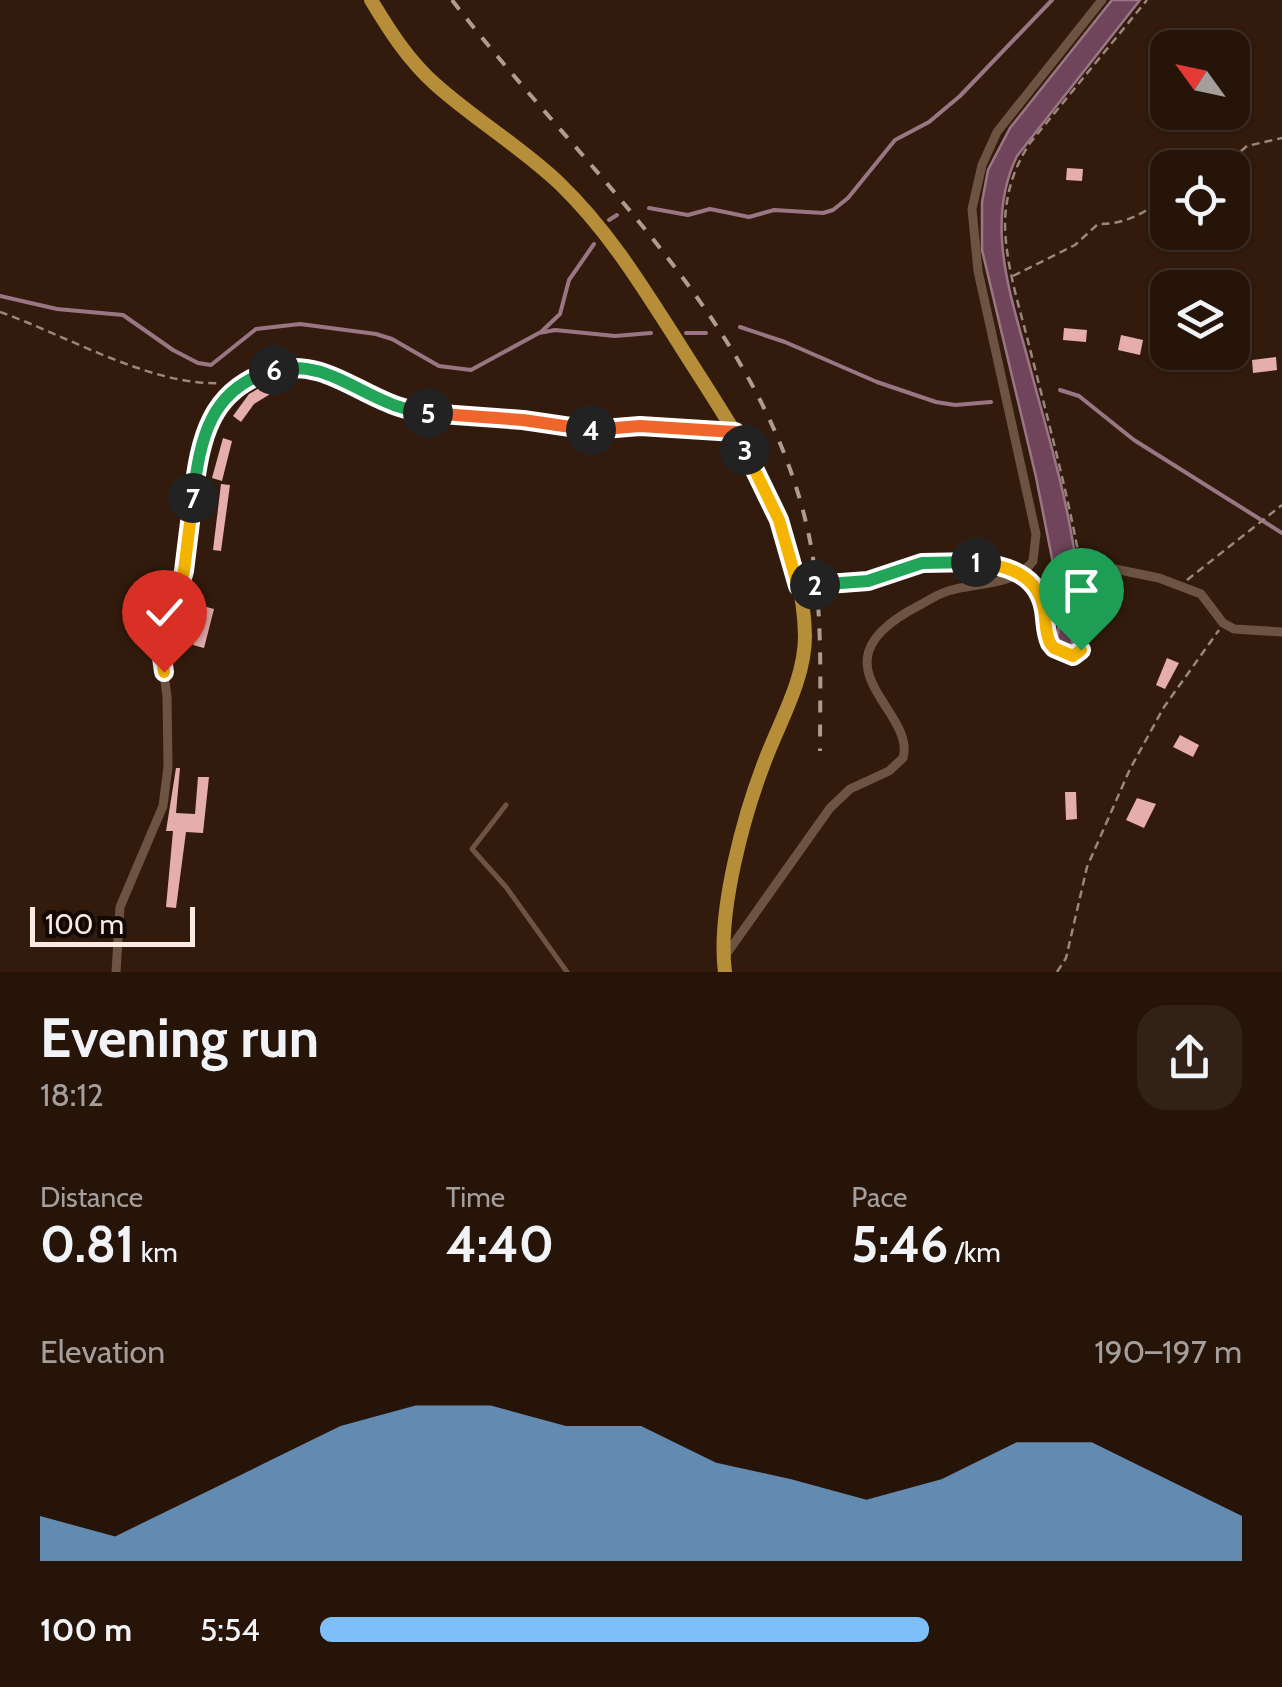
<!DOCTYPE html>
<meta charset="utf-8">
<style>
:root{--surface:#261409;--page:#322117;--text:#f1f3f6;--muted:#a49e9c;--line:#42332a;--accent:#7ebef9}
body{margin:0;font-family:Cabin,sans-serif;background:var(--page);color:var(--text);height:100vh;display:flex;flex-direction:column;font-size:38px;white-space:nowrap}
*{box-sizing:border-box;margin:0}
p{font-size:32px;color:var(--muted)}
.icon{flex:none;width:55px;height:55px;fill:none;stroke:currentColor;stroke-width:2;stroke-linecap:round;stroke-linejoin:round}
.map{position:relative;height:972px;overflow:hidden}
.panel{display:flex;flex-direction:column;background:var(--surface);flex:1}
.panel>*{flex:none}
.needle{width:65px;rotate:303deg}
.controls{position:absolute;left:1150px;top:30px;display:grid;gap:20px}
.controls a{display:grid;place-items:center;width:100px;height:100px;border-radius:20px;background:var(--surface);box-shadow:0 2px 8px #0004,0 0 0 2px var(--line);font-size:50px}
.scale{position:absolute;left:30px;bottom:25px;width:165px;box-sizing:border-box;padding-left:10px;border:5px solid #fbeae1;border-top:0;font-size:28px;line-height:35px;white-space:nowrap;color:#fbeae1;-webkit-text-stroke:8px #120804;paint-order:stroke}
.pin{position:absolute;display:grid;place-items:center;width:85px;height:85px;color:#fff;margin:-102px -42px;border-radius:50% 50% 50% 0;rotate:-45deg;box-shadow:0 0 10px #0007}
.pin .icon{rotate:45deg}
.km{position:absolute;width:50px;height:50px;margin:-25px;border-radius:50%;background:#222;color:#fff;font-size:28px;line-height:50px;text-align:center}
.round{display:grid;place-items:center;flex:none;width:105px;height:105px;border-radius:30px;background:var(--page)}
.overview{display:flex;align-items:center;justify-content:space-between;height:170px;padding:0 40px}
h1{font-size:55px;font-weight:800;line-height:75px}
.metrics{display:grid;grid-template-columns:repeat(3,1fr);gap:15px;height:170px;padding:10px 40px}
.metrics div{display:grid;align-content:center}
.metrics b{font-size:50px;font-weight:800}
.metrics small{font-size:28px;font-weight:400}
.metrics p{font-size:28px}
.chart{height:280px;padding:20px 40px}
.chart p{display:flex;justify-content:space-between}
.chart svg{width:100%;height:180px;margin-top:10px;fill:var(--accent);opacity:.7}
ul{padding:0 40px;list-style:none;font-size:32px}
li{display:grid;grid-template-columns:160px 120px 1fr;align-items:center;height:75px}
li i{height:25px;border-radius:12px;background:var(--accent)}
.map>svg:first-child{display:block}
</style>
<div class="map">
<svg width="1282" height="972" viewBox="0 0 1282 972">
<rect width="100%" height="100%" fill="#321b0c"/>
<path fill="#70455c" stroke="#9a7684" stroke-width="2.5" d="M1112,0H1140L1017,156C983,226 1013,301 1031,371C1049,439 1071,510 1078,580C1080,602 1075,625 1071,648L1057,643L1061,604L1036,477L982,250V202L988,170L1010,128Z"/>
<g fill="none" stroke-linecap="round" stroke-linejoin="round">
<g stroke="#9a7684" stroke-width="4">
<polyline points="649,208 688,215 710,209 749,217 774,210 823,213 833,210 848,198 895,140 929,122 960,96 1052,0"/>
<polyline points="609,220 617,215"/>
<polyline points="0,296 57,309 123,315 173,350 198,363 211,365 256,329 300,324 376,334 392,339 439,366 471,370 539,333 555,330 615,336 651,333"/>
<polyline points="740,327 785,342 877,382 936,402 955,405 991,402"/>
<polyline points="541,332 560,314 569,280 594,244"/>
<polyline points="686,333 706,333"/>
<polyline points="1060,390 1079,396 1134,440 1282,533"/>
</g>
</g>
<g fill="#e5adac">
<polygon points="1067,168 1083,169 1082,181 1066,180"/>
<polygon points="1064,328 1087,330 1086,342 1063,340"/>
<polygon points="1121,335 1143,340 1140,355 1118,350"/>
<polygon points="1276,357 1277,370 1253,373 1252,360"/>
<polygon points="275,379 280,388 254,404 241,422 233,416 249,394"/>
<polygon points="223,438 232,441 222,481 212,478"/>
<polygon points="221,484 230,485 221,551 213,550"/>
<polygon points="203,606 214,609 204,648 193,645"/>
<polygon points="1167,658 1179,663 1165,689 1156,685"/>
<polygon points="1180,735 1199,745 1193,757 1173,747"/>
<polygon points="176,768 180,768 176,813 195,814 198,777 209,777 203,833 186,832 176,908 166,907 173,831 166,831"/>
<polygon points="1065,792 1076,792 1077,819 1066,820"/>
<polygon points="1137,798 1156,804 1144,828 1126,820"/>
</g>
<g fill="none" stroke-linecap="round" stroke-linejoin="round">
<g stroke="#9a877b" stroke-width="2.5" stroke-dasharray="8 5" stroke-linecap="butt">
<polyline points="1221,168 1247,146 1282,138"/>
<path d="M1013,276L1075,245L1098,224C1125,225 1146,212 1168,196"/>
<path d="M0,312C66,335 150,386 221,383"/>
<path d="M1082,573C1069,498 1049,424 1030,349C1020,308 1005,265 1005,222C1006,193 1014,167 1030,143L1147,0"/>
<polyline points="1187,580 1282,505"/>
<polyline points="810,585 868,581 922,563 975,562 1008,568"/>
<polyline points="1057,972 1066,958 1087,867 1130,769 1164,707 1219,630"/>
</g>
<polyline stroke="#6d5342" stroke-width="5" points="506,805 472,849 506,887 567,972"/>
<g stroke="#6d5342" stroke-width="9">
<path d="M1017,575L1033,581L1040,593L1049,643L1073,656C1099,638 1073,596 1095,573L1110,568L1159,578L1201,594L1223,623L1234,629L1282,632"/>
<path d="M725,956L830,808L850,789L889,771L903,758C917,709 804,664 920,605C929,600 938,594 948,591C976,582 1014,587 1033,561L1036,534L978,271L972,209L982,165L997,132L1102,0"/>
<polyline points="116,972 120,907 163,806 168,767 167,697 161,650 184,571 198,458 207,431 230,390 258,374 301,367 331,373 385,402 441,415 523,420 591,430 641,426 735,433"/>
</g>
<path stroke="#b68d39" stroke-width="14" d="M371,0C389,30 408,60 435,84C474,119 521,147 559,183C609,231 644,289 681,347C736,434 803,528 805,636C805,678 781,719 766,758C744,814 717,912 725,972"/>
<path stroke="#af9c91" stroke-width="4" stroke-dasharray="12 12" stroke-linecap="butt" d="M452,0C582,169 770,327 811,546C823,613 820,683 820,751"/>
</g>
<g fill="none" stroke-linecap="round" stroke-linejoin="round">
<g stroke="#fff" stroke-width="20">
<path id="split-1" d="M976,562C1009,566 1038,575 1044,610C1046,622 1045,632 1050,643L1054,648L1073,656L1081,650"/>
</g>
<g stroke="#fff" stroke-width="20">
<polyline id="split-2" points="815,585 868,581 922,563 976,562"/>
</g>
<g stroke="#fff" stroke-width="20">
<polyline id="split-3" points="745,450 779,520 798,586 815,585"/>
</g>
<g stroke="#fff" stroke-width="20">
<polyline id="split-4" points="591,430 640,426 735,432 745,450"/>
</g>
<g stroke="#fff" stroke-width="20">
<polyline id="split-5" points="428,413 523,420 591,430"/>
</g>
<g stroke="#fff" stroke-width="20">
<path id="split-6" d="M274,370C320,360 349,387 389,403C401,409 415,411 428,413"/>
</g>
<g stroke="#fff" stroke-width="20">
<path id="split-7" d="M193,498C200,438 210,388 274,370"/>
</g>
<g stroke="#fff" stroke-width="20">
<polyline id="split-8" points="164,672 161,650 184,571 193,498"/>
</g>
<use href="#split-1" stroke="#f5b400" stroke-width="12"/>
<use href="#split-2" stroke="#22a559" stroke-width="12"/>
<use href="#split-3" stroke="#f5b400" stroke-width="12"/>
<use href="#split-4" stroke="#f0652b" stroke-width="12"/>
<use href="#split-5" stroke="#f0652b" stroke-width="12"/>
<use href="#split-6" stroke="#22a559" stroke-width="12"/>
<use href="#split-7" stroke="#22a559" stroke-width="12"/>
<use href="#split-8" stroke="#f5b400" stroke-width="12"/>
</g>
</svg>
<div class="controls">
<a><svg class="needle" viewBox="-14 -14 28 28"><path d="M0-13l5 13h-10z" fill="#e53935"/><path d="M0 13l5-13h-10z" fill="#a49e9c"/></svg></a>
<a><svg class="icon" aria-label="locate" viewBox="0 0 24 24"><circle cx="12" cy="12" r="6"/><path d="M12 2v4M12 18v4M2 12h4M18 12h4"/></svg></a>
<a><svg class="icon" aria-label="layers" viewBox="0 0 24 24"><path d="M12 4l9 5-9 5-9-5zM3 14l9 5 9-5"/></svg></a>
</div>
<div class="scale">100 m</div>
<div class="pin" style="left:1081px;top:650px;background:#1e9e55"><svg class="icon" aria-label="arrive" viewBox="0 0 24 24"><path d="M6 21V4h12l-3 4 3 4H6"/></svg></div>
<div class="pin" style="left:164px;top:672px;background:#d93025"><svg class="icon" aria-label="check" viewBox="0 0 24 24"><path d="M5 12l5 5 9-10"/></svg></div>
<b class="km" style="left:976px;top:562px">1</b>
<b class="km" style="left:815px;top:585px">2</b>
<b class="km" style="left:745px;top:450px">3</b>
<b class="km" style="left:591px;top:430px">4</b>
<b class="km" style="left:428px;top:413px">5</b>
<b class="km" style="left:274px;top:370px">6</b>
<b class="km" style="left:193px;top:498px">7</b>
</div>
<section class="panel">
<div class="overview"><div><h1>Evening run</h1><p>18:12</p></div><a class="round"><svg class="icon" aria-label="share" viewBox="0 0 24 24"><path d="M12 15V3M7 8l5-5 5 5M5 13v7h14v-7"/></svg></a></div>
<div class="metrics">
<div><p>Distance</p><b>0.81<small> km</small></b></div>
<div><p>Time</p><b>4:40</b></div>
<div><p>Pace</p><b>5:46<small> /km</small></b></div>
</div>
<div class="chart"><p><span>Elevation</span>190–197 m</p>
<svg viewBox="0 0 160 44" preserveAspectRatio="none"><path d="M0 44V33L10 38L20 29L30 20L40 11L50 6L60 6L70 11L80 11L90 20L100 24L110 29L120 24L130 15L140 15L150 24L160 33V44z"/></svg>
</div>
<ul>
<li><b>100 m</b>5:54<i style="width:66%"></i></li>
</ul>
</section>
